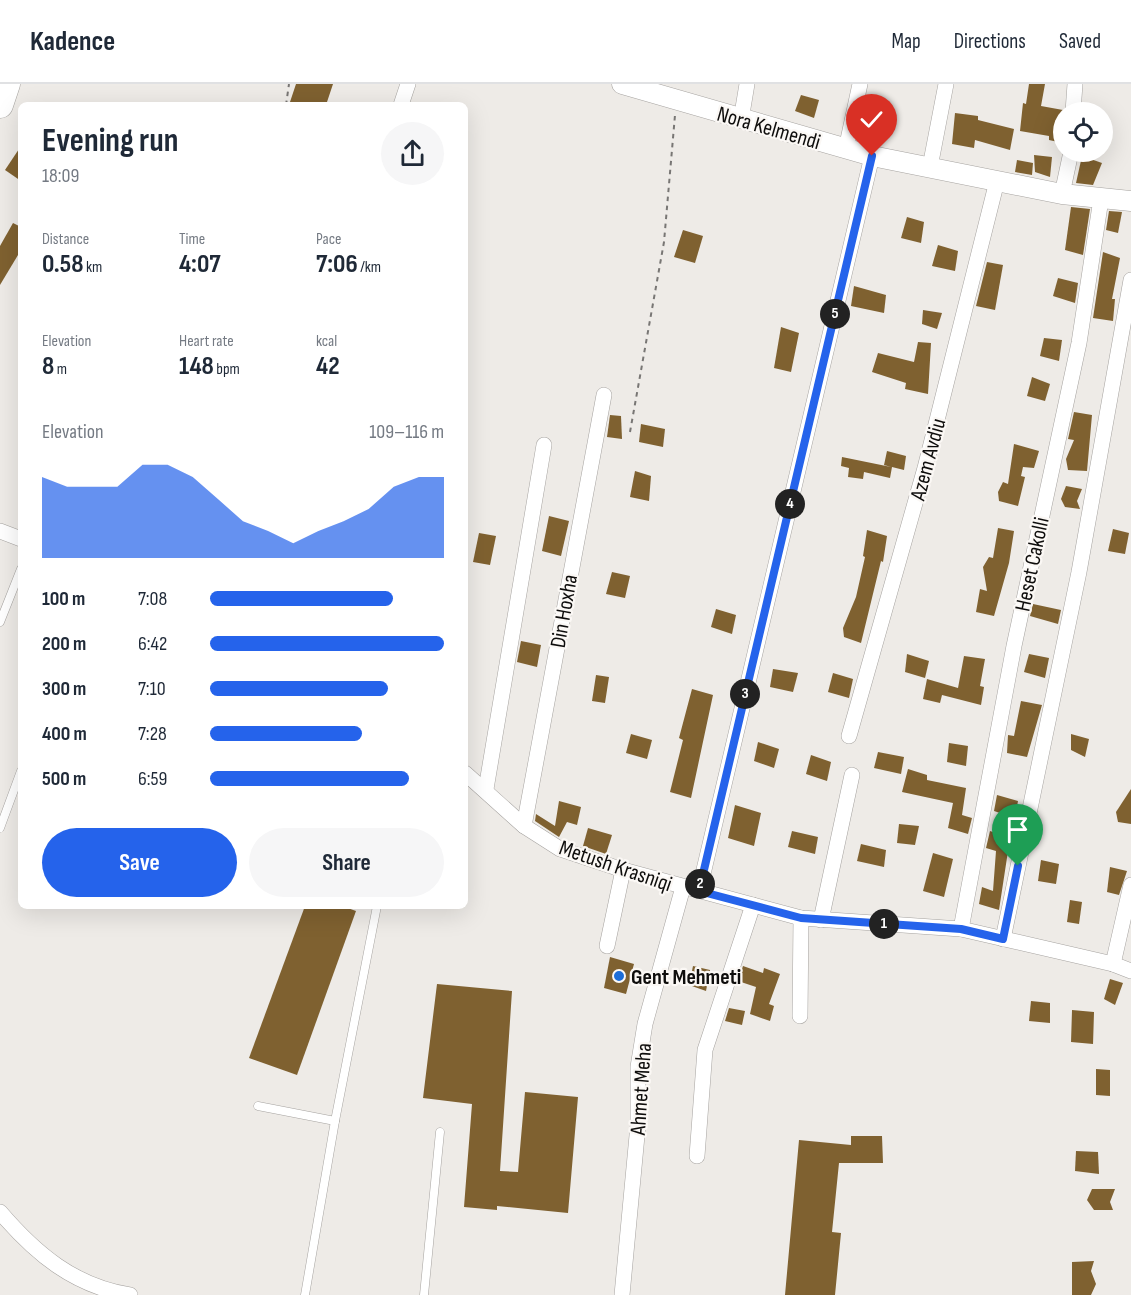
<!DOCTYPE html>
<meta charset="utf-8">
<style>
:root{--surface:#fff;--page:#f6f6f7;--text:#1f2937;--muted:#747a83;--line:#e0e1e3;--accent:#2563eb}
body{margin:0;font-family:"Sofia Sans Condensed",sans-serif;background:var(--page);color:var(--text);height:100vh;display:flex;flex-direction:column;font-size:22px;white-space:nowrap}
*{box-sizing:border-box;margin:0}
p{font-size:20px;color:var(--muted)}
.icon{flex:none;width:33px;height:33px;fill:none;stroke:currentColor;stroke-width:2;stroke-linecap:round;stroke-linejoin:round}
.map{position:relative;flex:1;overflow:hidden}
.sheet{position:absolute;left:18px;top:18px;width:450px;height:807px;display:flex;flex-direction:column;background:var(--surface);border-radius:9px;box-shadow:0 6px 24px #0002}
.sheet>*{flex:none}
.fabs{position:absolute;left:1053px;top:18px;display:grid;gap:12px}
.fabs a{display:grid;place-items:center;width:60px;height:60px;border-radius:50%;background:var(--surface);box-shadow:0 6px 24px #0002;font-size:30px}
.pin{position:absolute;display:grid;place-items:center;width:51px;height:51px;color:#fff;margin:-62px -26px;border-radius:50% 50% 50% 0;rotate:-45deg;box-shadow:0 0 6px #0007}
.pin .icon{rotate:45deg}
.km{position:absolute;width:30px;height:30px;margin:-15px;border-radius:50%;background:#222;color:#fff;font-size:16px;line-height:30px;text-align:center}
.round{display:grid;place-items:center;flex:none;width:63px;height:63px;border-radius:32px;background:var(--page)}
.headline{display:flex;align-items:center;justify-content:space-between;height:102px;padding:0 24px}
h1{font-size:33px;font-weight:700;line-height:45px}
.stats{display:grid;grid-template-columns:repeat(3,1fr);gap:9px;height:102px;padding:6px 24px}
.stats div{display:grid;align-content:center}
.stats b{font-size:26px;font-weight:700}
.stats small{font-size:16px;font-weight:400}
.stats p{font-size:16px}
.chart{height:168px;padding:12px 24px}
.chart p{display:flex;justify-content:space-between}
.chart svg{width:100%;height:108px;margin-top:6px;fill:var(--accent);opacity:.7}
.primary-button{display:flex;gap:12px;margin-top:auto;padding:12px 24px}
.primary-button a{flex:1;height:69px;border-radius:36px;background:var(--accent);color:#fff;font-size:24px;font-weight:700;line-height:69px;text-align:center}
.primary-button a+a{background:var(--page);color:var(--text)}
ul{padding:0 24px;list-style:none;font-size:20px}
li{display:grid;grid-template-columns:96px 72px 1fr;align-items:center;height:45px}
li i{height:15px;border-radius:8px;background:var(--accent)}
header{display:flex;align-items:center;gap:36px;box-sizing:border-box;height:84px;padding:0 30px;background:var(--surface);border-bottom:2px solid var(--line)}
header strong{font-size:28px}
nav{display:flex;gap:33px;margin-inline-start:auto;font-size:21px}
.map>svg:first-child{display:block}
</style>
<header>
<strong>Kadence</strong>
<nav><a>Map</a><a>Directions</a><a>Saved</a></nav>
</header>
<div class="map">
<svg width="1131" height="1211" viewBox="0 0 1131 1211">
<rect width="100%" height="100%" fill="#eeebe7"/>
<g fill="#7f6130">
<polygon points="296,0 333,0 326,21 289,21"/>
<polygon points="1029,0 1045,0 1041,22 1063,26 1058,58 1049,56 1049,52 1020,47 1023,19 1026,20"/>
<polygon points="801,11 819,16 814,34 795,27"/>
<polygon points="955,29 978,32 978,36 1014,45 1010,66 975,56 974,64 952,60"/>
<polygon points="21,62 21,97 5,86"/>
<polygon points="1034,71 1052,73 1050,93 1035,88"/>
<polygon points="1082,72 1102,79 1093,101 1076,99"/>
<polygon points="1017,76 1033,79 1032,91 1015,88"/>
<polygon points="1071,123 1090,125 1083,171 1065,166"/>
<polygon points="1109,127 1122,128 1118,149 1106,146"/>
<polygon points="907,133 924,138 921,159 901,154"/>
<polygon points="13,139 21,143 21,166 0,201 0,162"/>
<polygon points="683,146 703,152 695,179 674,173"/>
<polygon points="938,161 958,167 955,187 932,182"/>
<polygon points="1103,168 1120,174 1112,215 1115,215 1113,237 1093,234"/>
<polygon points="987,178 1003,181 995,226 976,222"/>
<polygon points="1058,194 1078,199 1075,219 1053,212"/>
<polygon points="854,202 886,211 884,229 851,222"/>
<polygon points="923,226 942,229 937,245 922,240"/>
<polygon points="781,243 799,249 791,288 774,284"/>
<polygon points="1044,254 1062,256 1059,277 1040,272"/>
<polygon points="918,258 931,259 928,310 905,305 906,299 872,288 878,269 914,278"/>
<polygon points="1032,293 1050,300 1045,317 1027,312"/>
<polygon points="1074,328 1092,331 1087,387 1068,386 1066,375 1074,356 1068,355"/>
<polygon points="610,331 621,332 622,355 607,353"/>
<polygon points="641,340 665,345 663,363 639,358"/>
<polygon points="1014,360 1039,367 1034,384 1023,383 1021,392 1025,393 1018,422 999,417 998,408 1003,398 1008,400"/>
<polygon points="887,367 906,372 904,386 892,383 890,394 864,388 863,395 848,393 849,384 841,382 842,373 891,383 884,381"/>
<polygon points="635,387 651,392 649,417 630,413"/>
<polygon points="1066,402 1082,405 1077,417 1080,425 1065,423 1061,415"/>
<polygon points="549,432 569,437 561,472 542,467"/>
<polygon points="998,444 1014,447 1009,479 994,532 976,528 980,505 987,507 983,483 989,473 993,474"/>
<polygon points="1113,445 1129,449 1125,470 1108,467"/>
<polygon points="867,446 887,452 883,478 881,477 861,559 844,553 843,544 856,513 865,473 863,472"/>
<polygon points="479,449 496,452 490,481 473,478"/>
<polygon points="612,488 630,492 625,514 606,510"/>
<polygon points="1033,520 1061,526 1058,540 1030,532"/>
<polygon points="716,525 736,531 732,550 711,543"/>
<polygon points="521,557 541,561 537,583 517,578"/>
<polygon points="907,570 929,577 925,594 905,588"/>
<polygon points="1029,570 1049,574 1045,594 1024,588"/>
<polygon points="964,572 985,575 980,602 984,603 981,621 942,611 940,619 923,615 927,595 958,604"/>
<polygon points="773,585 798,589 793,608 770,603"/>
<polygon points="833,589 853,595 849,614 828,608"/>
<polygon points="596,591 609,593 605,619 592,617"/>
<polygon points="692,605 713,611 691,714 670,708 683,656 679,654"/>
<polygon points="1021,617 1042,621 1027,673 1007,669 1008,651 1014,652"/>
<polygon points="631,650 652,656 647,675 626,669"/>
<polygon points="1071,650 1089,655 1085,673 1071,666"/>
<polygon points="758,658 779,665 774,684 754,677"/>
<polygon points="949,659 968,662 966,682 947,678"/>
<polygon points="878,668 904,673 901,690 874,684"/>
<polygon points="811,671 831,678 827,697 806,690"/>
<polygon points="908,685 927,691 927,696 966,704 962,731 972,734 968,750 948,744 953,719 902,708"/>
<polygon points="1131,705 1131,740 1118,738 1116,728"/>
<polygon points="997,711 1018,717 1015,734 994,727"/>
<polygon points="559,717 581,723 577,741 567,738 559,753 535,737 536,730 555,742"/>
<polygon points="735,721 761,729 754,762 728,754"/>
<polygon points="899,740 919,742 915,761 897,759"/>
<polygon points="588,744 612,751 606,770 583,762"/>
<polygon points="792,747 818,753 815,770 788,763"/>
<polygon points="990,747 1010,754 999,826 979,820 982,803 993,807 996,767 986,764"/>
<polygon points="861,760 886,766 884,783 857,777"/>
<polygon points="933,769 953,775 944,813 923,807"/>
<polygon points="1041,776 1059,780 1056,800 1038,797"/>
<polygon points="1110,783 1127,787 1119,811 1107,808"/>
<polygon points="1070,816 1082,818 1079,840 1067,838"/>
<polygon points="305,822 342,822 356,827 297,991 249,974"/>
<polygon points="610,873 634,880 626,910 604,904"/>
<polygon points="693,882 710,886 706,907 689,901"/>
<polygon points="743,882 763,889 764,884 780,890 769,920 774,922 770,937 750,930 756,903 738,897"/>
<polygon points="1110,895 1123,899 1115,921 1104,915"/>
<polygon points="437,900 512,907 500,1087 518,1088 525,1008 578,1013 568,1129 497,1122 497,1126 464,1123 472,1020 423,1014"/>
<polygon points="1031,917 1050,919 1050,939 1029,937"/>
<polygon points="729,924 745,927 742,941 725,937"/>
<polygon points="1072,926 1094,928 1093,960 1071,958"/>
<polygon points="1096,985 1110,986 1110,1012 1096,1011"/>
<polygon points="851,1052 882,1052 883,1079 839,1079 832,1148 841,1149 835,1211 785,1211 799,1056 851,1061"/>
<polygon points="1076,1067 1098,1068 1099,1090 1075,1087"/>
<polygon points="1092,1105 1115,1105 1110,1118 1113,1126 1094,1126 1087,1116"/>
<polygon points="1094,1177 1091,1187 1096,1200 1091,1211 1072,1211 1072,1178"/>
</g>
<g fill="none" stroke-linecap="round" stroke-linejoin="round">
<g stroke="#a6a3a0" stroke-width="9">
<g id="service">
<polyline points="0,538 21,485"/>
<polyline points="0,744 21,687"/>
<polyline points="258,1022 335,1037"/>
<polyline points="305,1211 335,1037 377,822"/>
<polyline points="424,1211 440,1048"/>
</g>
</g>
<g stroke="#a6a3a0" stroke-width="16">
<g id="minor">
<polyline points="401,21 408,0"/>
<polyline points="1073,28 1075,0"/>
<polyline points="741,36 747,0"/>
<polyline points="846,65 860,0"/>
<polyline points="930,83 946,0"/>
<polyline points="1062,110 1071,68"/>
<polyline points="0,447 21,455"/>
<polyline points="849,652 925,384 997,97"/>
<polyline points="465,689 524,742 560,765 623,786 801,834 961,845 1113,880 1131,887"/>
<polyline points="486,705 544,361"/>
<polyline points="524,742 604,311"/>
<polyline points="699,807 872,72"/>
<polyline points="821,836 852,691"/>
<polyline points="961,845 1014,562 1079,259 1101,115"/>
<polyline points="1003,855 1079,488 1131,196"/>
<polyline points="607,862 623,786"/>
<polyline points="1113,880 1131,801"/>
<polyline points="800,932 801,834"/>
<polyline points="697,1072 705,966 753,821"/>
<path d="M0,1128C36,1170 74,1202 130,1211"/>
<polyline points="622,1211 638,1041 638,983 645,940 683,803"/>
</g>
</g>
<g stroke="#a6a3a0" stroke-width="21">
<polyline id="tertiary" points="622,0 872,72 1062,110 1131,117"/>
</g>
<g stroke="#a6a3a0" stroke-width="27">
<polyline id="primary" points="0,21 7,0"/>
</g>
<g stroke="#787674" stroke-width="2" stroke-dasharray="4.5 4.5" stroke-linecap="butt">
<polyline points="286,21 289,0"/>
<polyline points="630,348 664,158 675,31"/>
</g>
<use href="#service" stroke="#fff" stroke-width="8"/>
<use href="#minor" stroke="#fff" stroke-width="15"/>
<use href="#tertiary" stroke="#fff" stroke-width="20"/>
<use href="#primary" stroke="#fff" stroke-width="26"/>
</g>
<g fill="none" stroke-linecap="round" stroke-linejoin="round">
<g stroke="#fff" stroke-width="12">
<polyline id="route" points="872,72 699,807 801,834 961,845 1003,855 1018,782"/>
</g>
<use href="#route" stroke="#2563eb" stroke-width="8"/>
</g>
<circle fill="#1c6dd7" stroke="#fbf8f5" stroke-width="2" cx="619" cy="892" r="6"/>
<g text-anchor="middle" stroke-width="4.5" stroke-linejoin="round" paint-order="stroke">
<g font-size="22" fill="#0e0d0c" stroke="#fbf8f5">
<text transform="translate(769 43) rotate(16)" y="8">Nora Kelmendi</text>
<text transform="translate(927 375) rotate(-75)" y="8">Azem Avdiu</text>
<text transform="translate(1031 480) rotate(-78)" y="8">Heset Cakolli</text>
<text transform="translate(563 527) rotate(-80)" y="8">Din Hoxha</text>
<text transform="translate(616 781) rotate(19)" y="8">Metush Krasniqi</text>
<text transform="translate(640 1005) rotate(-86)" y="8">Ahmet Meha</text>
</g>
<g font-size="22" font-weight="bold" fill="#0e0d0c" stroke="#fbf8f5" text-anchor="start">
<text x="631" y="900">Gent Mehmeti</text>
</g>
</g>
</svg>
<div class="fabs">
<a><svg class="icon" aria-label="locate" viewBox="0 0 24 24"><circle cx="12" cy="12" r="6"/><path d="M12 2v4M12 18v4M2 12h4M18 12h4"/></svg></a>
</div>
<div class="pin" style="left:1018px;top:782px;background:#1e9e55"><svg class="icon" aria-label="arrive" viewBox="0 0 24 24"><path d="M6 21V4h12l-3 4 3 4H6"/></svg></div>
<div class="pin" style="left:872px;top:72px;background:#d93025"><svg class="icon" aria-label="check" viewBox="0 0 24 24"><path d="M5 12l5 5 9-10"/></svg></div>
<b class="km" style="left:884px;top:840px">1</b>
<b class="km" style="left:700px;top:800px">2</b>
<b class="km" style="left:745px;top:610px">3</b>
<b class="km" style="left:790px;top:420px">4</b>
<b class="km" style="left:835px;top:230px">5</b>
<section class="sheet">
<div class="headline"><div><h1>Evening run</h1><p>18:09</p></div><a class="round"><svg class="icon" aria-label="share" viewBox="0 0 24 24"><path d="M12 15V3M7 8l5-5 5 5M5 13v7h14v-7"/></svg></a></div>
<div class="stats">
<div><p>Distance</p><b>0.58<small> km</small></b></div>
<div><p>Time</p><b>4:07</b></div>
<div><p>Pace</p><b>7:06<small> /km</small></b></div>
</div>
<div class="stats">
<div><p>Elevation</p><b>8<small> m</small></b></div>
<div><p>Heart rate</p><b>148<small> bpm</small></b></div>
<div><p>kcal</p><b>42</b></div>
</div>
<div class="chart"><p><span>Elevation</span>109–116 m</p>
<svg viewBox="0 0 160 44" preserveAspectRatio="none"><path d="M0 44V11L10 15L20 15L30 15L40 6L50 6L60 11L70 20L80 29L90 33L100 38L110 33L120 29L130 24L140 15L150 11L160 11V44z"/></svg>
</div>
<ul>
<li><b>100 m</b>7:08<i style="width:78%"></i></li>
<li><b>200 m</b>6:42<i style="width:100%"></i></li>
<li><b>300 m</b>7:10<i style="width:76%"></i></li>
<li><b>400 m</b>7:28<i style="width:65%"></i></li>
<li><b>500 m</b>6:59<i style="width:85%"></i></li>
</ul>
<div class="primary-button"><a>Save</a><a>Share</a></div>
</section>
</div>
